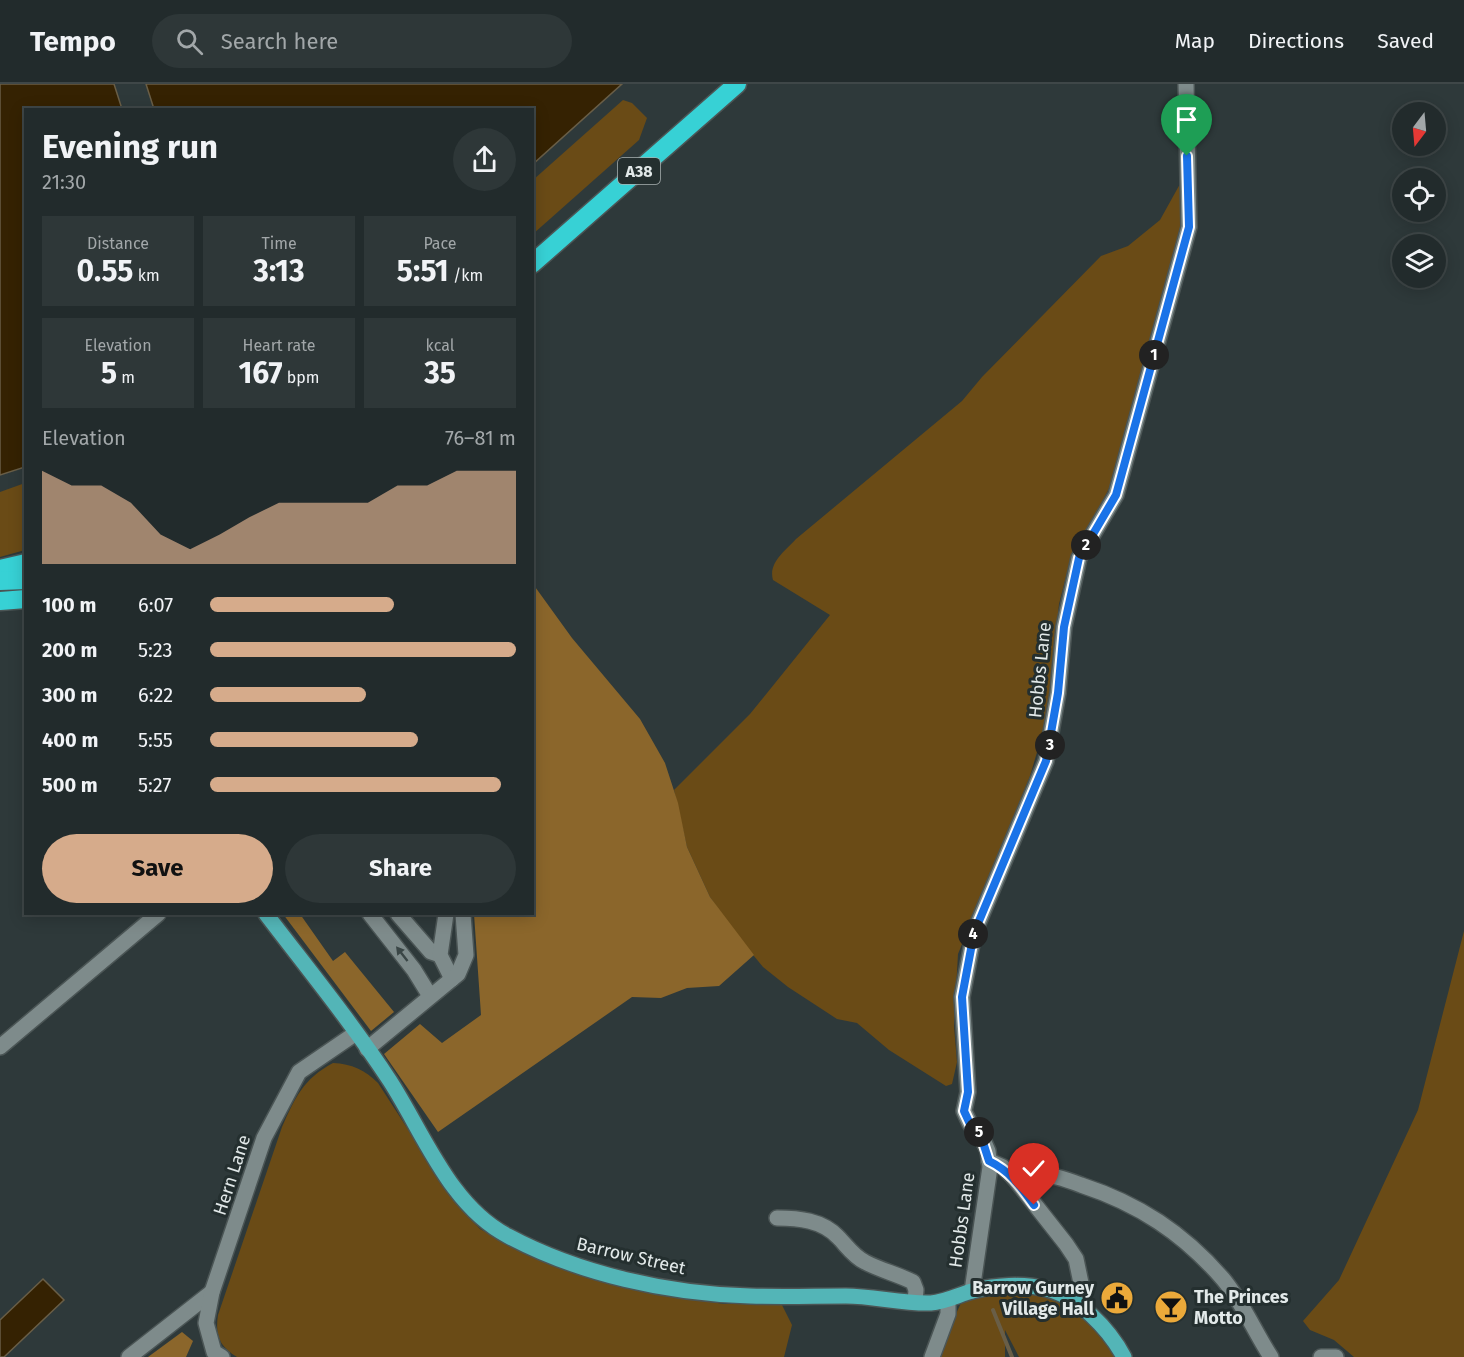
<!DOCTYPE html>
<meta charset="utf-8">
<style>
:root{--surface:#222b2c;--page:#2e3738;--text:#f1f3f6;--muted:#a2a7a9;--line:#3f4748;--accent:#d6ab8b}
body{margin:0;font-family:"Fira Sans",sans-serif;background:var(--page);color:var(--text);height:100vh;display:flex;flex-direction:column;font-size:22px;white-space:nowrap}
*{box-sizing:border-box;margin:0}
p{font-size:20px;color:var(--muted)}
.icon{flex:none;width:33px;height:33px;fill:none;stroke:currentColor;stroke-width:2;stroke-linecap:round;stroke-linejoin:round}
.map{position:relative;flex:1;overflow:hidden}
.sheet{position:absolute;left:24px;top:24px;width:510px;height:807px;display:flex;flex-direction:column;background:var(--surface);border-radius:0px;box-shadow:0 3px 15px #0003,0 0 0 2px var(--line)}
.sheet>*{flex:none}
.needle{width:39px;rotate:196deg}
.controls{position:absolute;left:1392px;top:18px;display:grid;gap:12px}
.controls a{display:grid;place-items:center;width:54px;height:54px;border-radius:50%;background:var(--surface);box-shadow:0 3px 15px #0003,0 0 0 2px var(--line);font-size:30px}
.pin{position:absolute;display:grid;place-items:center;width:51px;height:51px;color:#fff;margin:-62px -26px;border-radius:50% 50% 50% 0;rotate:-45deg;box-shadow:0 0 6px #0007}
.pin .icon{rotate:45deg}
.km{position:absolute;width:30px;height:30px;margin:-15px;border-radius:50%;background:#222;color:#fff;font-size:16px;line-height:30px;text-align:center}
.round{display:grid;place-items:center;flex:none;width:63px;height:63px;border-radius:32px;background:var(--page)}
.headline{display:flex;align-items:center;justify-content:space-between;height:102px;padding:0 18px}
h1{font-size:33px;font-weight:700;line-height:45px}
.figures{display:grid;grid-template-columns:repeat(3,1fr);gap:9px;height:102px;padding:6px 18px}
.figures div{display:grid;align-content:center;border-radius:0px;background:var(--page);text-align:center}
.figures b{font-size:30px;font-weight:700}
.figures small{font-size:16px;font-weight:400}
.figures p{font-size:16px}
.chart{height:168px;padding:12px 18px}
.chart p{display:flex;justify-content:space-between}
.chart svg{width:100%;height:108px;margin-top:6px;fill:var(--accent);opacity:.7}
.action{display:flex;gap:12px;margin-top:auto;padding:12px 18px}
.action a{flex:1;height:69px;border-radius:36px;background:var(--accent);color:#111;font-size:24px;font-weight:700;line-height:69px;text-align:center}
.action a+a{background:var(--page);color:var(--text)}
ul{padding:0 18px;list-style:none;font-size:20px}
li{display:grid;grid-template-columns:96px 72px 1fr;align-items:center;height:45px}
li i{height:15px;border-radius:8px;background:var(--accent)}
header{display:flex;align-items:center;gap:36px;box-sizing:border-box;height:84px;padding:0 30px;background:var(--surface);border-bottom:2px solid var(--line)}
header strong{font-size:28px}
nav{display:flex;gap:33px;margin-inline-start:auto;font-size:21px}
.search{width:420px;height:54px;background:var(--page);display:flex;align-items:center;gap:15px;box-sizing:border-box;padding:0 21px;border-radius:33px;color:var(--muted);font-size:22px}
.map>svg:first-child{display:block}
</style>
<header>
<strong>Tempo</strong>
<div class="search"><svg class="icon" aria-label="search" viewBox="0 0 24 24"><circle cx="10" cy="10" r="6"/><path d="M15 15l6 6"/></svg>Search here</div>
<nav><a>Map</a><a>Directions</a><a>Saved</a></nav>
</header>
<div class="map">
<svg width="1464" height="1273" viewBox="0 0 1464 1273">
<rect width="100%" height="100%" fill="#2e393a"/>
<g fill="#6a4b16">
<polygon points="623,16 632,19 647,34 639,56 533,150 533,96"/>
<path d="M1180,100L1181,153L1161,213L1115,393L1069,481L1059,520L1048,631L1030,692L958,870L954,942L957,978L952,1000L946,1002L889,966L857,939L837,935L788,903L763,883L735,849L710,813L687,763L674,706L750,630L830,531L773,496C768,479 785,467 796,455L962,317L982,293L1101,172L1128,162L1160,136Z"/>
<polygon points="25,399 25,466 0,473 0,408"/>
<polygon points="1464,847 1464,1273 1354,1273 1334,1256 1310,1246 1303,1237 1339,1196 1418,1026"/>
<path d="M333,979C352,980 365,986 378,999L455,1118L480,1145L518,1165L588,1193L652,1209L724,1220L781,1219L792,1241L784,1273H237C219,1262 215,1251 218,1231L282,1043C295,1014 303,995 333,979Z"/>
<path d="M1008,1208C1061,1210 1088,1230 1117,1273H1019L1005,1246V1273H936L961,1219L989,1210Z"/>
</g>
<g fill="#8b662b">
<polygon points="533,500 572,554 640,635 665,679 678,719 687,763 710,813 754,871 719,902 687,904 661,914 632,913 438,1048 384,970 420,940 442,959 481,931 474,830 532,830"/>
<polygon points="283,830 300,830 333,877 345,868 394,928 371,947"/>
<polygon points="182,1248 193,1257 186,1273 148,1273"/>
</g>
<g fill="#352202" stroke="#695e47" stroke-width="1.5">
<polygon points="0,0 114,0 122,25 26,26 25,383 0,391"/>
<polygon points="146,0 622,0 533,80 532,26 154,25"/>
<polygon points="43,1195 64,1216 4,1273 0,1273 0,1236"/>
</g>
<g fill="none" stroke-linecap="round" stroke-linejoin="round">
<polyline stroke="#695e47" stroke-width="4" points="993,1226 1012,1273"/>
<g stroke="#4b5555" stroke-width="18">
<g id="minor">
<polyline points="370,830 414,886 430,912"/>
<polyline points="398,830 431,868 440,871"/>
<polyline points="446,830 440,871 452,895"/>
<polyline points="0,963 158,830"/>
<polyline points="367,965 458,890 466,871 463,830"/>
<polyline points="989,1077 1003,1083 1014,1094 1066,1160 1076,1175 1081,1199 1079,1221"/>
<path d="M1014,1094C1021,1093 1030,1089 1037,1090C1051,1090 1068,1096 1081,1101C1139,1120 1183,1149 1223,1195C1243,1219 1254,1247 1271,1273"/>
<path d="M777,1134C798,1134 822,1136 838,1153C847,1162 853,1172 865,1178C880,1186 897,1190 913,1198L916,1206L915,1218"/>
<polyline points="972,1207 990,1083 988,1067 980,1049 970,1040 964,1027 968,1008 962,913 974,849 1046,677 1058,609 1064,543 1079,474 1116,411 1189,143 1186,0"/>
<polyline points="129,1273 212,1208"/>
<polyline points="222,1273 214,1268 206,1239 212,1208 264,1054 299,988 356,949"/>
<polyline points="932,1273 948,1230 948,1216"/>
<polyline points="1321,1273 1336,1273"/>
</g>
</g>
<g stroke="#4b5555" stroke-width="18">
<path id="major" d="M266,830C308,885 352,939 390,997C424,1050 450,1122 508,1152C579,1190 669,1210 750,1212C782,1213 814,1212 846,1212C874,1212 902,1220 931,1219C945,1218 958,1211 972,1207C995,1201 1023,1199 1046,1205C1078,1212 1109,1245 1124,1273"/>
</g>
<g stroke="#4b5555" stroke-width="21">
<g id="highway">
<polyline points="532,180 737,0"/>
<polyline points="0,485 26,479"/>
<polyline points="0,497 26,496"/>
<polyline points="0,517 26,515"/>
</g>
</g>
<use href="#minor" stroke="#7e8b8b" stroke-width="15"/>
<use href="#major" stroke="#53b5b7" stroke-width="15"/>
<use href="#highway" stroke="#37d1d5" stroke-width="18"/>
</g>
<defs><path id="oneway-solid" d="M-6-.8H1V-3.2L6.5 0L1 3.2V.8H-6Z" transform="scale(1.5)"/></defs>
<use fill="#3a4646" href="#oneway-solid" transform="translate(402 870) rotate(-128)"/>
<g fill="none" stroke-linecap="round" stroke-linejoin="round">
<g stroke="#fff" stroke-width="12">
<path id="route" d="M1034,1121C1021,1103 1010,1087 989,1077L980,1049L970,1040L964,1027L968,1008L962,913L974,849L1046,677L1058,609L1064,543L1079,474L1116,411L1189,143L1187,72"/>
</g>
<use href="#route" stroke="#1a73e8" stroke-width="8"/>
</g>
<defs>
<g id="civic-disc" transform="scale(1.725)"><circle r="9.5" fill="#eba93a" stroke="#242f2f"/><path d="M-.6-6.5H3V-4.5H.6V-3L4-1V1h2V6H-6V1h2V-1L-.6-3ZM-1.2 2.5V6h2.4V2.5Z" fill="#111"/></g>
<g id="bar-disc" transform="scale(1.725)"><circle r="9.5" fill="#eba93a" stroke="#242f2f"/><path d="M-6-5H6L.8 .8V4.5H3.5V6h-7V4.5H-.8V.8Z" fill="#111"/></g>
</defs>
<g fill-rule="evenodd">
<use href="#civic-disc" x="1117" y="1214"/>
<use href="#bar-disc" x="1171" y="1223"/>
</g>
<g text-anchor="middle" stroke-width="6" stroke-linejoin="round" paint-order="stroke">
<rect fill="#242f2f" stroke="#a9b1b1" stroke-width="1.5" x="618" y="74" width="42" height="26" rx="4.5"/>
<g font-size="16" font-weight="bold" fill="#e2e9e9">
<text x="639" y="93">A38</text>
</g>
<g font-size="18" fill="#e2e9e9" stroke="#242f2f">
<text transform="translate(1040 586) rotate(-84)" y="6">Hobbs Lane</text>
<text transform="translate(232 1091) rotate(-72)" y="6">Hern Lane</text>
<text transform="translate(962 1136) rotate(-82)" y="6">Hobbs Lane</text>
<text transform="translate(631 1172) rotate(13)" y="6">Barrow Street</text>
</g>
<g font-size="18" font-weight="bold" fill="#e2e9e9" stroke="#242f2f" text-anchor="end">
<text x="1094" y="1210">Barrow Gurney<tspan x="1094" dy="21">Village Hall</tspan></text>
<text x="1194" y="1219" text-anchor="start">The Princes<tspan x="1194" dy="21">Motto</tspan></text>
</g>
</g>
</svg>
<div class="controls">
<a><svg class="needle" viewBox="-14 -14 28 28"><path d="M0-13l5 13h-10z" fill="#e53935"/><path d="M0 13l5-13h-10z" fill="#a2a7a9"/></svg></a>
<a><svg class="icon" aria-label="locate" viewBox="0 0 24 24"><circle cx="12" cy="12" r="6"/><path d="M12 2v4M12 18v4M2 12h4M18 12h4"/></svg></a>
<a><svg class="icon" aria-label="layers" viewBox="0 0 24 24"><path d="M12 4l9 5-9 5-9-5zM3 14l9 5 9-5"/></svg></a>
</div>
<div class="pin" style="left:1187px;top:72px;background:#1e9e55"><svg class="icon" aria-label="arrive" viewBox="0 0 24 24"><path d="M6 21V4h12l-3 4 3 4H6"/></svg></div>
<div class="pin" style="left:1034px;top:1121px;background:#d93025"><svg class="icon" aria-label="check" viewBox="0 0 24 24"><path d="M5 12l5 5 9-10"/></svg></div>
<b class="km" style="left:1154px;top:271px">1</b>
<b class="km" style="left:1086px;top:461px">2</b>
<b class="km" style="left:1050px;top:661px">3</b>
<b class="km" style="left:973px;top:850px">4</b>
<b class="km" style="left:979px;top:1048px">5</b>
<section class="sheet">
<div class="headline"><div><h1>Evening run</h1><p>21:30</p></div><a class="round"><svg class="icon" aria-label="share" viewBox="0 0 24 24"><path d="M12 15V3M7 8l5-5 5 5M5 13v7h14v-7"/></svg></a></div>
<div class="figures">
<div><p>Distance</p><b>0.55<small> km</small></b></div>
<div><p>Time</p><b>3:13</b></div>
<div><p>Pace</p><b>5:51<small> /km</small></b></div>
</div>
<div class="figures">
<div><p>Elevation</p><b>5<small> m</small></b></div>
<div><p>Heart rate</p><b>167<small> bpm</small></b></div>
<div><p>kcal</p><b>35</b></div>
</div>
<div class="chart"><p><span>Elevation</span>76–81 m</p>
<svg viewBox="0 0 160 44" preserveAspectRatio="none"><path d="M0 44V6L10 12L20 12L30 19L40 32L50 38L60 32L70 25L80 19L90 19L100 19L110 19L120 12L130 12L140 6L150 6L160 6V44z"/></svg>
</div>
<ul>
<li><b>100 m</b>6:07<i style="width:60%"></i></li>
<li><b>200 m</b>5:23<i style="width:100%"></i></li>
<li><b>300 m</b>6:22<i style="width:51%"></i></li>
<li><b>400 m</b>5:55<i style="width:68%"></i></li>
<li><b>500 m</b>5:27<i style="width:95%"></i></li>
</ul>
<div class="action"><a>Save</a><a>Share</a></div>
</section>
</div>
